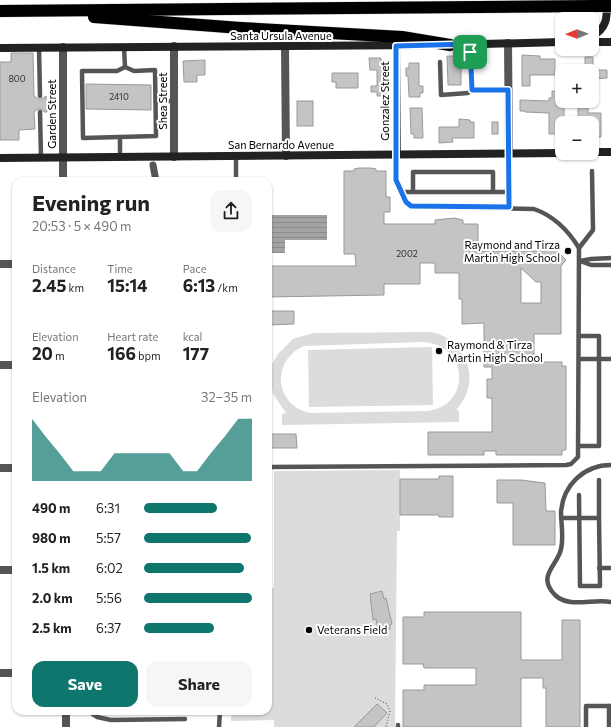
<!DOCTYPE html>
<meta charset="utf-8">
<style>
:root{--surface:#fff;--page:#f6f6f6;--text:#222;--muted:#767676;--accent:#0f766e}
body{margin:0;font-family:Commissioner,sans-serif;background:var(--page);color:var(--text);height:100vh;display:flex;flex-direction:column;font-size:15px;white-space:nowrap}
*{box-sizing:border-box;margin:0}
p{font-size:13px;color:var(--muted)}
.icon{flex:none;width:22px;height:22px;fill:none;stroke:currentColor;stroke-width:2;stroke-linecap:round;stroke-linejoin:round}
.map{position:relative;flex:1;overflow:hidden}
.details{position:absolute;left:12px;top:177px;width:260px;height:538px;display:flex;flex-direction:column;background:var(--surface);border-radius:12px;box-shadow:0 1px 3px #0004}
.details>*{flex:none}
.needle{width:26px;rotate:269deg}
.controls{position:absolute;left:555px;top:12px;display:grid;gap:8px}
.controls a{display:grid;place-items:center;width:44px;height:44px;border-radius:8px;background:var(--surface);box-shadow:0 1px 3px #0004;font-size:20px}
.pin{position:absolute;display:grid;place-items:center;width:34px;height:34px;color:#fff;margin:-17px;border-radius:8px;box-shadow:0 2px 6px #0006}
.round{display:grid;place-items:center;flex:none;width:42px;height:42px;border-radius:12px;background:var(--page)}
.headline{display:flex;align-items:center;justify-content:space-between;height:68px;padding:0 20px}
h1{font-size:22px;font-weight:700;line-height:30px}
.metrics{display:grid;grid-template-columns:repeat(3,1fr);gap:6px;height:68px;padding:4px 20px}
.metrics div{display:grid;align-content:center}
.metrics b{font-size:17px;font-weight:700}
.metrics small{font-size:11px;font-weight:400}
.metrics p{font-size:11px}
.chart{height:112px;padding:8px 20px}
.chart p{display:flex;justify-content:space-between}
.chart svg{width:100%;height:72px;margin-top:4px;fill:var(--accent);opacity:.7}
.primary-button{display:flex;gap:8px;margin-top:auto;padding:8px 20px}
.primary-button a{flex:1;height:46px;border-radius:12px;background:var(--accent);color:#fff;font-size:16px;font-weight:700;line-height:46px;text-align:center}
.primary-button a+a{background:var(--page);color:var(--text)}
ul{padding:0 20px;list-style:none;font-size:13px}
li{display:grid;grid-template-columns:64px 48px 1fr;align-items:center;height:30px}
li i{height:10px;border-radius:5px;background:var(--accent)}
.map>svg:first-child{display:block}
</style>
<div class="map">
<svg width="611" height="727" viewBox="0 0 611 727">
<defs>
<pattern id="water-rules" width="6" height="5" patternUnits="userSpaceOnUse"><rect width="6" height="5" fill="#a3a3a3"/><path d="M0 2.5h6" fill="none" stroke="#8b8b8b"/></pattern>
</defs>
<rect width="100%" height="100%" fill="#fff"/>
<g fill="#dcdcdc" fill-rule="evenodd">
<path d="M432,332C469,341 482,383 456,410H459V422L282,425V414L286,413L273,394L270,376L272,364L278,354L293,339L313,333ZM423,342C469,345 472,405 428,411L310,413C274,405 271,360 304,346Z"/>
<polygon points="432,347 433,405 309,407 308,350"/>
<polygon points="400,470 400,531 397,531 395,727 274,727 274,720 231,721 231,711 268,711 268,590 271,590 272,588 274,588 274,471"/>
</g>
<polygon fill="url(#water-rules)" points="272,215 327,215 327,240 285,240 285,253 272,253"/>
<g fill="#c4c4c4" stroke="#999" fill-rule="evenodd">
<polygon points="11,53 33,53 34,96 40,100 46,96 47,112 44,112 41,109 38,109 34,112 35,129 19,130 19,140 0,140 0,62 11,62"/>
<polygon points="522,55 540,56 540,59 555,59 555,75 530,75 530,86 522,86"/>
<polygon points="447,56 461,56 461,85 448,85"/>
<polygon points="585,57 593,57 593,70 607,70 607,78 592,79 592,71 585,71"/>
<polygon points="369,58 381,58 381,66 388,66 389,96 377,96 377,92 371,92 371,86 377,86 377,70 370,70"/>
<polygon points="205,60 205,75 197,75 197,82 184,82 183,61"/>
<polygon points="409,63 419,63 419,86 423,86 423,93 420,93 420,97 409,97 408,76 406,76 406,68 409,68"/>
<polygon points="332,73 358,73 358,88 336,88 336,82 332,82"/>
<polygon points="86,84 151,85 151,110 86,109"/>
<polygon points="552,91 561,91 561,98 564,101 564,123 562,123 560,134 549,134 549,113 525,112 525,111 520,111 520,100 549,101 549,98 552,98"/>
<rect x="297" y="101" width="16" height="25"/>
<polygon points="578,101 588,101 588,113 601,113 601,137 592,137 592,123 578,123"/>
<polygon points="410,108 422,108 423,138 414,138 414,134 411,134"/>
<polygon points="459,119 470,120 470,122 474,122 474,138 452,138 453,142 439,143 439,127 459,127"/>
<rect x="492" y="122" width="6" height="12"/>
<path d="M359,168H371L376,169V171H386V197H390V212H384V224H435V220L454,218L463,220V224H478V251H546L551,245L566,260L561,266V334H534V362H562V366H566V450H562V455H496V451H484V455H428V432H492V398H487V379H492V367H484V323L462,324V299H459V273H435V263H420V284H384V295L268,297V266H356L355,254H344V171H354V169ZM521,268L536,282H541V303H521Z"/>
<polygon points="268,311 294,311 294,324 268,325"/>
<polygon points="268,434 296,434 297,448 268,448"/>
<polygon points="439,476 453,476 453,517 439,517 439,515 400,515 400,479 439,479"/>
<polygon points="497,480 521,480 545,483 546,511 555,511 555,545 513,545 513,503 497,503"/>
<polygon points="382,591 384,599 386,598 392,624 390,625 390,629 378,631 376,619 373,620 370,594"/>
<polygon points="424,612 521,612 521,660 562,660 562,620 580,620 580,727 546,727 546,688 543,688 543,678 521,678 521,727 403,727 403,690 424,690 424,685 476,685 476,668 424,668 423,664 403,664 403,617 424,617"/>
<polygon points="377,704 387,713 374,727 354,727"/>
</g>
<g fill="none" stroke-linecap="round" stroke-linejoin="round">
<g stroke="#dbdbdb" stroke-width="13">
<g id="motorway">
<polyline points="0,11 595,6"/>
<polyline points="94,17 241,28 402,37 450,45"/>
</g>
</g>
<polyline stroke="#777" stroke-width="1.5" stroke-dasharray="1 2" stroke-linecap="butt" points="375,698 387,704 390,711 386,727"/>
<g stroke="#555" stroke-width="4.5">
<polyline points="470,44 472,90"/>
<polyline points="39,47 40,96"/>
<polyline points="124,47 125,67 117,71 82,71 83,138 156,136 155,70 134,71 125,67"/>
<polyline points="440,62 441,95 468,93 472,90 508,91"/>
<polyline points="156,101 174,101"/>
<polyline points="40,112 41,158"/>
<polyline points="120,137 120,157"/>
<polyline points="509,154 509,207"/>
<polyline points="236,156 236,181"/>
<polyline points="401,192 509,192"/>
<polyline points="413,192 413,172 493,172 493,192"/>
<polyline points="579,248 593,230 592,171"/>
<polyline points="611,258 591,259 580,261 591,265 611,265"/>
<polyline points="579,359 611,359"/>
<polyline points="579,446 599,446 599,336 579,336"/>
<path d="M611,465C584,465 563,485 561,512C561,524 564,537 561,549C558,565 536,576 555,595C570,609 593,598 611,602"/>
<path d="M268,467L566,465L571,464L578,457L579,248C568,230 554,216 534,209L415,207L408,205L397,185V155"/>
<polyline points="599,480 599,518"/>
<polyline points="562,518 599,518 600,586 580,586 579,495"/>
<polyline points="599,568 611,568"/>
<polyline points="609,706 609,727"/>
<polyline points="66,711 105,711"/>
<polyline points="88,711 97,717 111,720 185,719"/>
<polyline points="398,725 398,727"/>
<polyline points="219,727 220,711"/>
<polyline points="586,727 586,706 611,706"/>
</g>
<polyline stroke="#555" stroke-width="7" points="153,165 156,181"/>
<g stroke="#555" stroke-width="8">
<polyline points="508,43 509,154"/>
<polyline points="396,46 397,155"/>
<polyline points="63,47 63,181"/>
<polyline points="285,47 286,156"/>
<polyline points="174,157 174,46"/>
<polyline points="0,264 16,264"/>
<polyline points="0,365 16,365"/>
<polyline points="0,468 16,468"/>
<polyline points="0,570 16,570"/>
<polyline points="0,673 16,673"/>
<polyline points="66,711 66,727"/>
</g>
<g stroke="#222" stroke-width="8">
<path d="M592,36C608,28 607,16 607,0"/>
<polyline points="592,42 611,42"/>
<polyline points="445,45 562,42"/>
<polyline points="0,48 429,45"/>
<polyline points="592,152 611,152"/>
<polyline points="0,158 562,153"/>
</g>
<use href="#motorway" stroke="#000" stroke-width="12"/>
<g stroke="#dbdbdb" stroke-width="13" stroke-linecap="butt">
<polyline id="motorway-bridge" points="595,6 611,6"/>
</g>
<use href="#motorway-bridge" stroke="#000" stroke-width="12"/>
</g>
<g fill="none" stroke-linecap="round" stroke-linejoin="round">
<g stroke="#fff" stroke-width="8">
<polygon id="route" points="470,44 472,90 508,90 509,207 411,206 406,202 396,180 396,46"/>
</g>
<use href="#route" stroke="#1a73e8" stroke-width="5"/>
</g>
<g fill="#000" stroke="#fff" stroke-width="1.5">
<circle cx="568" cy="251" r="4"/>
<circle cx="439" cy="351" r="4"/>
<circle cx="309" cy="630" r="4"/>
</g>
<g text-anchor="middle" stroke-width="4" stroke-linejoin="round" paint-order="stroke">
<g font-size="9" fill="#313131">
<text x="17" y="82">800</text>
<text x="119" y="100">2410</text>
<text x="407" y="257">2002</text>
</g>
<g font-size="11" fill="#000" stroke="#fff">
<text x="281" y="40">Santa Ursula Avenue</text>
<text transform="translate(163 101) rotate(-90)" y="4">Shea Street</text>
<text transform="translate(385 101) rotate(-90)" y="4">Gonzalez Street</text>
<text transform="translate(52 114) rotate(-90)" y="4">Garden Street</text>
<text x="281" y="149">San Bernardo Avenue</text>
</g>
<g font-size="11" fill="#000" stroke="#fff" text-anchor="start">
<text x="560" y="249" text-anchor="end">Raymond and Tirza<tspan x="560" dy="13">Martin High School</tspan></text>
<text x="447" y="349">Raymond &amp; Tirza<tspan x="447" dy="13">Martin High School</tspan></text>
<text x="317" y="634">Veterans Field</text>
</g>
</g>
</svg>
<div class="controls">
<a><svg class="needle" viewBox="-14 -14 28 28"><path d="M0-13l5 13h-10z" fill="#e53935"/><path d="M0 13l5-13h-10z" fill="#767676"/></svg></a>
<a>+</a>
<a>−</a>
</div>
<div class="pin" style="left:470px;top:52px;background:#1e9e55"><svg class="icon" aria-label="arrive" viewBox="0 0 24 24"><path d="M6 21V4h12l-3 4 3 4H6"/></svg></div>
<section class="details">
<div class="headline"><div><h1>Evening run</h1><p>20:53 · 5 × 490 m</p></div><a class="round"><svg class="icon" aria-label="share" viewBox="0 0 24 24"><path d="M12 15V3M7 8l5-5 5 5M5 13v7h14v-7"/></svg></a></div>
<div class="metrics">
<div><p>Distance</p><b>2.45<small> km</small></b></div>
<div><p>Time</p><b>15:14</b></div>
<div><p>Pace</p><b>6:13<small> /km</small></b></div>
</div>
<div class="metrics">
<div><p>Elevation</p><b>20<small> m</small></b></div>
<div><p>Heart rate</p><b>166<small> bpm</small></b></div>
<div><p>kcal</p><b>177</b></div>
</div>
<div class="chart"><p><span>Elevation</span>32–35 m</p>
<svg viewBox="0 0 160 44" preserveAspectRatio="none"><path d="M0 44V6L10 17L20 27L30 38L40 38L50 38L60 27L70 27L80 27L90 27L100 27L110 38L120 38L130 27L140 17L150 6L160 6V44z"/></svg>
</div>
<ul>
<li><b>490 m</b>6:31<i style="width:68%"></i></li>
<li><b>980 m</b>5:57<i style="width:99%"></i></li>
<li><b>1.5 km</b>6:02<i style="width:93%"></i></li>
<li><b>2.0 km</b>5:56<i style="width:100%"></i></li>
<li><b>2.5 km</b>6:37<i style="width:65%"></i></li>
</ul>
<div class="primary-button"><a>Save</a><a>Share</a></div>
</section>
</div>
